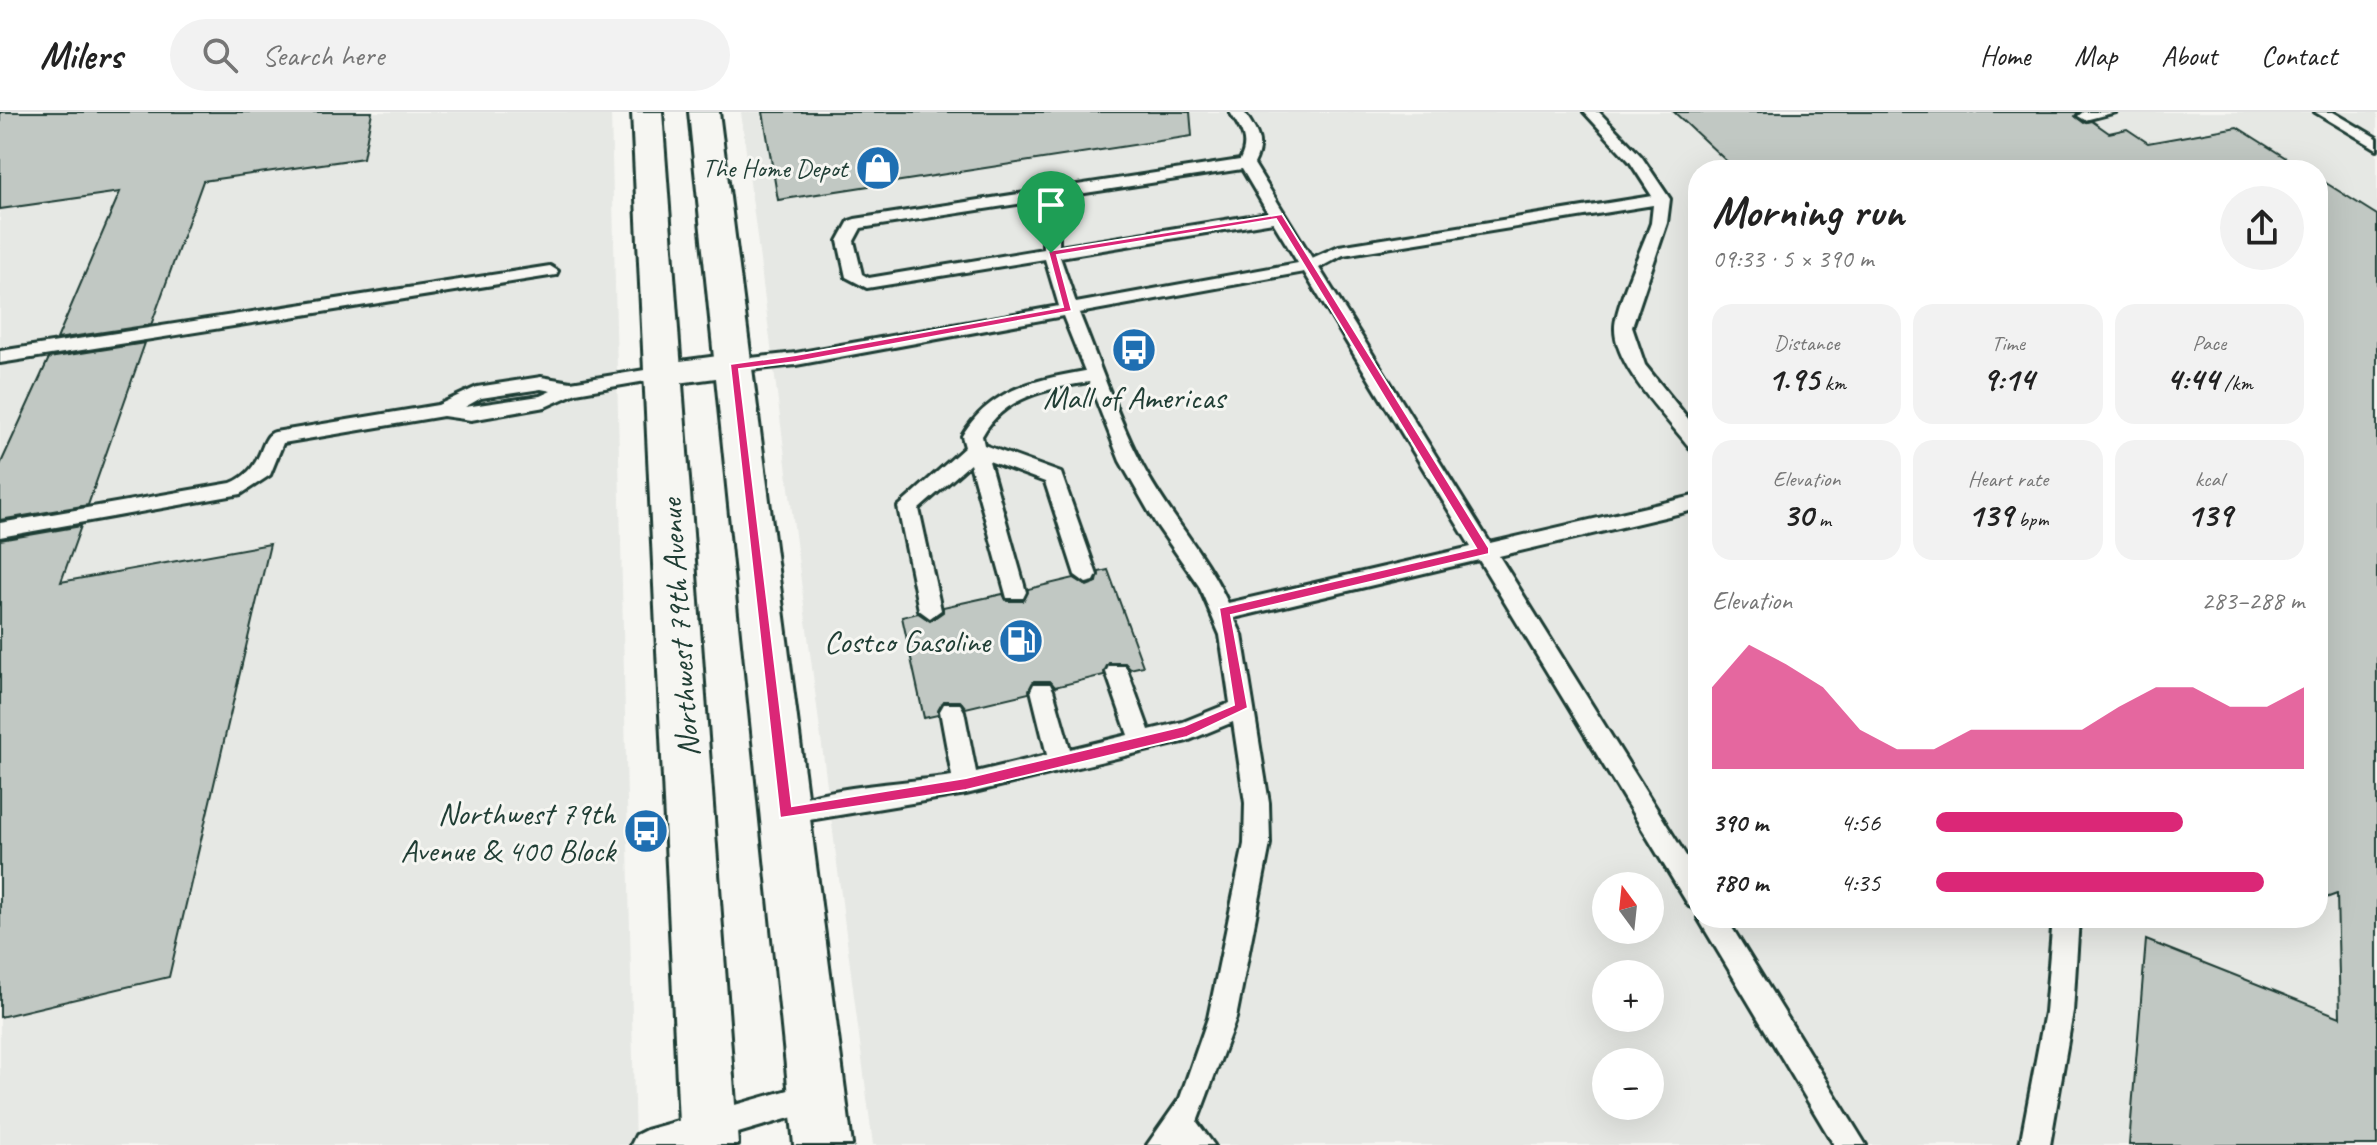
<!DOCTYPE html>
<meta charset="utf-8">
<style>
:root{--surface:#fff;--page:#f2f2f2;--text:#222;--muted:#767676;--line:#e0e0e0;--accent:#db2777}
body{margin:0;font-family:Caveat,sans-serif;background:var(--page);color:var(--text);height:100vh;display:flex;flex-direction:column;font-size:30px;white-space:nowrap}
*{box-sizing:border-box;margin:0}
p{font-size:26px;color:var(--muted)}
.icon{flex:none;width:44px;height:44px;fill:none;stroke:currentColor;stroke-width:2;stroke-linecap:round;stroke-linejoin:round}
.map{position:relative;flex:1;overflow:hidden}
.panel{position:absolute;left:1688px;top:48px;width:640px;height:768px;display:flex;flex-direction:column;background:var(--surface);border-radius:32px;box-shadow:0 8px 32px #0002}
.panel>*{flex:none}
.needle{width:52px;rotate:345deg}
.controls{position:absolute;left:1592px;top:760px;display:grid;gap:16px}
.controls a{display:grid;place-items:center;width:72px;height:72px;border-radius:50%;background:var(--surface);box-shadow:0 8px 32px #0002;font-size:40px}
.pin{position:absolute;display:grid;place-items:center;width:68px;height:68px;color:#fff;margin:-82px -34px;border-radius:50% 50% 50% 0;rotate:-45deg;box-shadow:0 0 8px #0007}
.pin .icon{rotate:45deg}
.round{display:grid;place-items:center;flex:none;width:84px;height:84px;border-radius:42px;background:var(--page)}
.summary{display:flex;align-items:center;justify-content:space-between;height:136px;padding:0 24px}
h1{font-size:44px;font-weight:700;line-height:60px}
.figures{display:grid;grid-template-columns:repeat(3,1fr);gap:12px;height:136px;padding:8px 24px}
.figures div{display:grid;align-content:center;border-radius:20px;background:var(--page);text-align:center}
.figures b{font-size:34px;font-weight:700}
.figures small{font-size:22px;font-weight:400}
.figures p{font-size:22px}
.chart{height:224px;padding:16px 24px}
.chart p{display:flex;justify-content:space-between}
.chart svg{width:100%;height:144px;margin-top:8px;fill:var(--accent);opacity:.7}
ul{padding:0 24px;list-style:none;font-size:26px}
li{display:grid;grid-template-columns:128px 96px 1fr;align-items:center;height:60px}
li i{height:20px;border-radius:10px;background:var(--accent)}
header{display:flex;align-items:center;gap:48px;box-sizing:border-box;height:112px;padding:0 40px;background:var(--surface);border-bottom:2px solid var(--line)}
header strong{font-size:38px}
nav{display:flex;gap:44px;margin-inline-start:auto;font-size:28px}
.search{width:560px;height:72px;background:var(--page);display:flex;align-items:center;gap:20px;box-sizing:border-box;padding:0 28px;border-radius:44px;color:var(--muted);font-size:30px}
.map>svg:first-child{display:block}
</style>
<header>
<strong>Milers</strong>
<div class="search"><svg class="icon" aria-label="search" viewBox="0 0 24 24"><circle cx="10" cy="10" r="6"/><path d="M15 15l6 6"/></svg>Search here</div>
<nav><a>Home</a><a>Map</a><a>About</a><a>Contact</a></nav>
</header>
<div class="map">
<svg width="2377" height="1033" viewBox="0 0 2377 1033">
<rect width="100%" height="100%" fill="#f6f6f2"/>
<filter id="ink" filterUnits="userSpaceOnUse"><feTurbulence type="fractalNoise" baseFrequency=".0125" numOctaves="2"/><feDisplacementMap in="SourceGraphic" scale="16" xChannelSelector="R" yChannelSelector="G"/><feConvolveMatrix kernelMatrix="1 2 1 2 8 2 1 2 1" color-interpolation-filters="sRGB"/></filter>
<g filter="url(#ink)">
<g fill="#e6e8e4" fill-rule="evenodd">
<polygon points="0,0 611,0 635,1033 0,1033"/>
<path d="M741,0H2377V1033H873ZM1698,58H2318V806H1698ZM1606,774H1650V818H1606ZM1606,862H1650V906H1606ZM1606,950H1650V994H1606Z"/>
</g>
<g fill="#c1c8c3" stroke="#1f3d34" stroke-width="2">
<polygon points="0,0 372,0 363,46 203,69 151,213 57,227 120,80 0,97"/>
<polygon points="763,0 1190,0 1192,24 778,88"/>
<polygon points="1674,0 2078,0 2075,4 2084,11 2092,9 2109,21 2127,17 2148,31 2237,15 2305,58 1736,58"/>
<polygon points="2318,66 2377,103 2377,1033 2129,1033 2146,828 2340,905 2337,782 2318,789"/>
<polygon points="145,231 88,393 0,408 0,353 49,246"/>
<polygon points="81,414 61,470 270,432 169,865 0,905 0,428"/>
<polygon points="1108,458 1143,554 1130,557 1125,551 1109,551 1104,563 1055,575 1050,569 1034,569 1029,581 966,596 960,589 944,589 938,603 924,606 902,505 918,501 930,509 943,500 943,495 1003,482 1007,489 1023,489 1028,477 1074,466 1087,474 1097,470 1099,460"/>
</g>
<g fill="none" stroke-linecap="round" stroke-linejoin="round">
<g stroke="#1f3d34" stroke-width="6">
<g id="lane">
<path d="M1230,0H1244C1257,20 1265,30 1254,52L1312,146L1339,134L1652,84L1630,50L1584,0H1599L1641,44L1670,87L1667,111L1632,215L1645,253L1698,319V339L1691,337C1668,307 1615,255 1615,217C1614,197 1643,134 1651,111L1653,93L1343,143L1319,156L1490,431L1698,383V397L1499,444L1698,763V798L1689,794L1479,448L1234,506L1242,523L1269,691L1270,732L1236,906L1197,1010L1214,1033H1147L1180,986L1208,906L1244,732L1245,691L1233,610L1187,629L966,682L785,712L776,708L773,701L776,694C831,674 895,672 952,664L940,599L944,592H960L964,599L976,660L1047,643L1031,578L1034,572H1050L1053,578L1070,637L1128,623L1106,560L1109,554H1125L1128,560L1149,618L1183,610L1230,591L1220,523L1199,474L1156,412L1120,349L1089,270C1047,277 1004,284 982,324L984,333L1061,361L1097,463L1094,469L1086,471L1075,463L1045,370L989,349L1026,480L1023,486H1007L970,352L919,397L941,498L930,506L919,498L898,395L965,335L962,324C990,277 1034,268 1085,259L1063,204L796,253L733,260L724,254L733,248L796,241L1059,194L1045,147L867,176L846,165L838,129L849,109L855,107L1240,48C1250,28 1241,18 1230,0ZM1242,57L1268,101L1059,135V85ZM1043,88V137L869,166L862,162L854,129L861,116ZM1273,110L1298,151L1076,191L1060,145ZM1304,160L1471,435L1228,491C1205,440 1165,399 1140,349C1116,302 1099,250 1079,201Z"/>
<polygon points="2116,0 2085,8 2078,4 2083,0"/>
<polygon points="2315,0 2333,0 2377,26 2377,37"/>
<polygon points="550,154 558,159 556,163 0,251 0,239"/>
<path d="M663,255L672,261L669,265L576,281L545,295L471,308L443,304L283,331L270,363L241,382L0,425V411L231,371C266,357 258,324 275,320L438,293L477,275L541,265L571,270ZM541,277L551,279L540,284L465,295L481,286Z"/>
<polygon points="1698,806 1726,806 1866,1033 1834,1033"/>
<polygon points="2053,806 2079,806 2073,900 2050,1033 2020,1033 2045,900"/>
<polygon points="817,970 827,974 831,984 827,994 817,998 697,1033 631,1033 636,1023 646,1018"/>
</g>
</g>
<g stroke="#1f3d34" stroke-width="6">
<polygon id="street" points="733,242 746,246 751,254 746,262 663,273 650,269 645,261 650,253"/>
</g>
<g stroke="#1f3d34" stroke-width="6">
<g id="secondary">
<polygon points="632,0 662,0 738,1033 680,1033"/>
<polygon points="689,0 719,0 852,1033 794,1033"/>
</g>
</g>
<use href="#lane" fill="#f6f6f2" fill-rule="evenodd"/>
<use href="#street" fill="#f6f6f2" fill-rule="evenodd"/>
<use href="#secondary" fill="#f6f6f2" fill-rule="evenodd"/>
</g>
</g>
<path fill="#db2777" stroke="#fff" stroke-width="2" fill-rule="evenodd" d="M1282,102L1489,436V442L1231,503L1248,596L1187,625L966,678L780,706L730,252L796,243L1063,195L1048,139ZM1276,107L1476,436L1219,496L1234,593L1184,614L966,666L792,694L739,257L796,250L1072,199L1057,143Z"/>
<defs>
<g id="shop-disc" transform="scale(2.3)"><circle r="9.5" fill="#1f6fb2" stroke="#f6f6f2"/><path d="M-5-2.5h2.3a2.7 3.5 0 0 1 5.4 0H5L5.5 6h-11ZM-1.5-2.5h3a1.5 2.3 0 0 0-3 0Z" fill="#fff"/></g>
<g id="bus-disc" transform="scale(2.3)"><circle r="9.5" fill="#1f6fb2" stroke="#f6f6f2"/><path d="M-5-6H5V4H4V6H2V4H-2V6H-4V4H-5ZM-3.5-4V0h7V-4ZM-3.5 1.2v1.5H-2V1.2ZM2 1.2v1.5H3.5V1.2Z" fill="#fff"/></g>
<g id="fuel-disc" transform="scale(2.3)"><circle r="9.5" fill="#1f6fb2" stroke="#f6f6f2"/><path d="M-5.5-6h7V0h2V4h1.3V-2.5L3-4.5l.8-.8L6-3V5H2.5V1h-1V6h-7ZM-4.2-4.7v3.2H.2V-4.7Z" fill="#fff"/></g>
</defs>
<g fill-rule="evenodd">
<use href="#shop-disc" x="878" y="56"/>
<use href="#bus-disc" x="1134" y="238"/>
<use href="#fuel-disc" x="1021" y="529"/>
<use href="#bus-disc" x="646" y="719"/>
</g>
<g text-anchor="middle" stroke-width="6" stroke-linejoin="round" paint-order="stroke">
<g font-size="26" fill="#1f3d34" stroke="#f6f6f2" text-anchor="end">
<text x="847" y="65">The Home Depot</text>
</g>
<g font-size="32" fill="#1f3d34" stroke="#f6f6f2" text-anchor="end">
<text x="1134" y="296" text-anchor="middle">Mall of Americas</text>
<text x="990" y="540">Costco Gasoline</text>
<text x="615" y="712">Northwest 79th<tspan x="615" dy="37">Avenue &amp; 400 Block</tspan></text>
</g>
<g font-size="32" fill="#1f3d34" stroke="#f6f6f2">
<text transform="translate(679 516) rotate(-94)" y="11">Northwest 79th Avenue</text>
</g>
</g>
</svg>
<div class="controls">
<a><svg class="needle" viewBox="-14 -14 28 28"><path d="M0-13l5 13h-10z" fill="#e53935"/><path d="M0 13l5-13h-10z" fill="#767676"/></svg></a>
<a>+</a>
<a>−</a>
</div>
<div class="pin" style="left:1051px;top:141px;background:#1e9e55"><svg class="icon" aria-label="arrive" viewBox="0 0 24 24"><path d="M6 21V4h12l-3 4 3 4H6"/></svg></div>
<section class="panel">
<div class="summary"><div><h1>Morning run</h1><p>09:33 · 5 × 390 m</p></div><a class="round"><svg class="icon" aria-label="share" viewBox="0 0 24 24"><path d="M12 15V3M7 8l5-5 5 5M5 13v7h14v-7"/></svg></a></div>
<div class="figures">
<div><p>Distance</p><b>1.95<small> km</small></b></div>
<div><p>Time</p><b>9:14</b></div>
<div><p>Pace</p><b>4:44<small> /km</small></b></div>
</div>
<div class="figures">
<div><p>Elevation</p><b>30<small> m</small></b></div>
<div><p>Heart rate</p><b>139<small> bpm</small></b></div>
<div><p>kcal</p><b>139</b></div>
</div>
<div class="chart"><p><span>Elevation</span>283–288 m</p>
<svg viewBox="0 0 160 44" preserveAspectRatio="none"><path d="M0 44V19L10 6L20 12L30 19L40 32L50 38L60 38L70 32L80 32L90 32L100 32L110 25L120 19L130 19L140 25L150 25L160 19V44z"/></svg>
</div>
<ul>
<li><b>390 m</b>4:56<i style="width:67%"></i></li>
<li><b>780 m</b>4:35<i style="width:89%"></i></li>
</ul>
</section>
</div>
